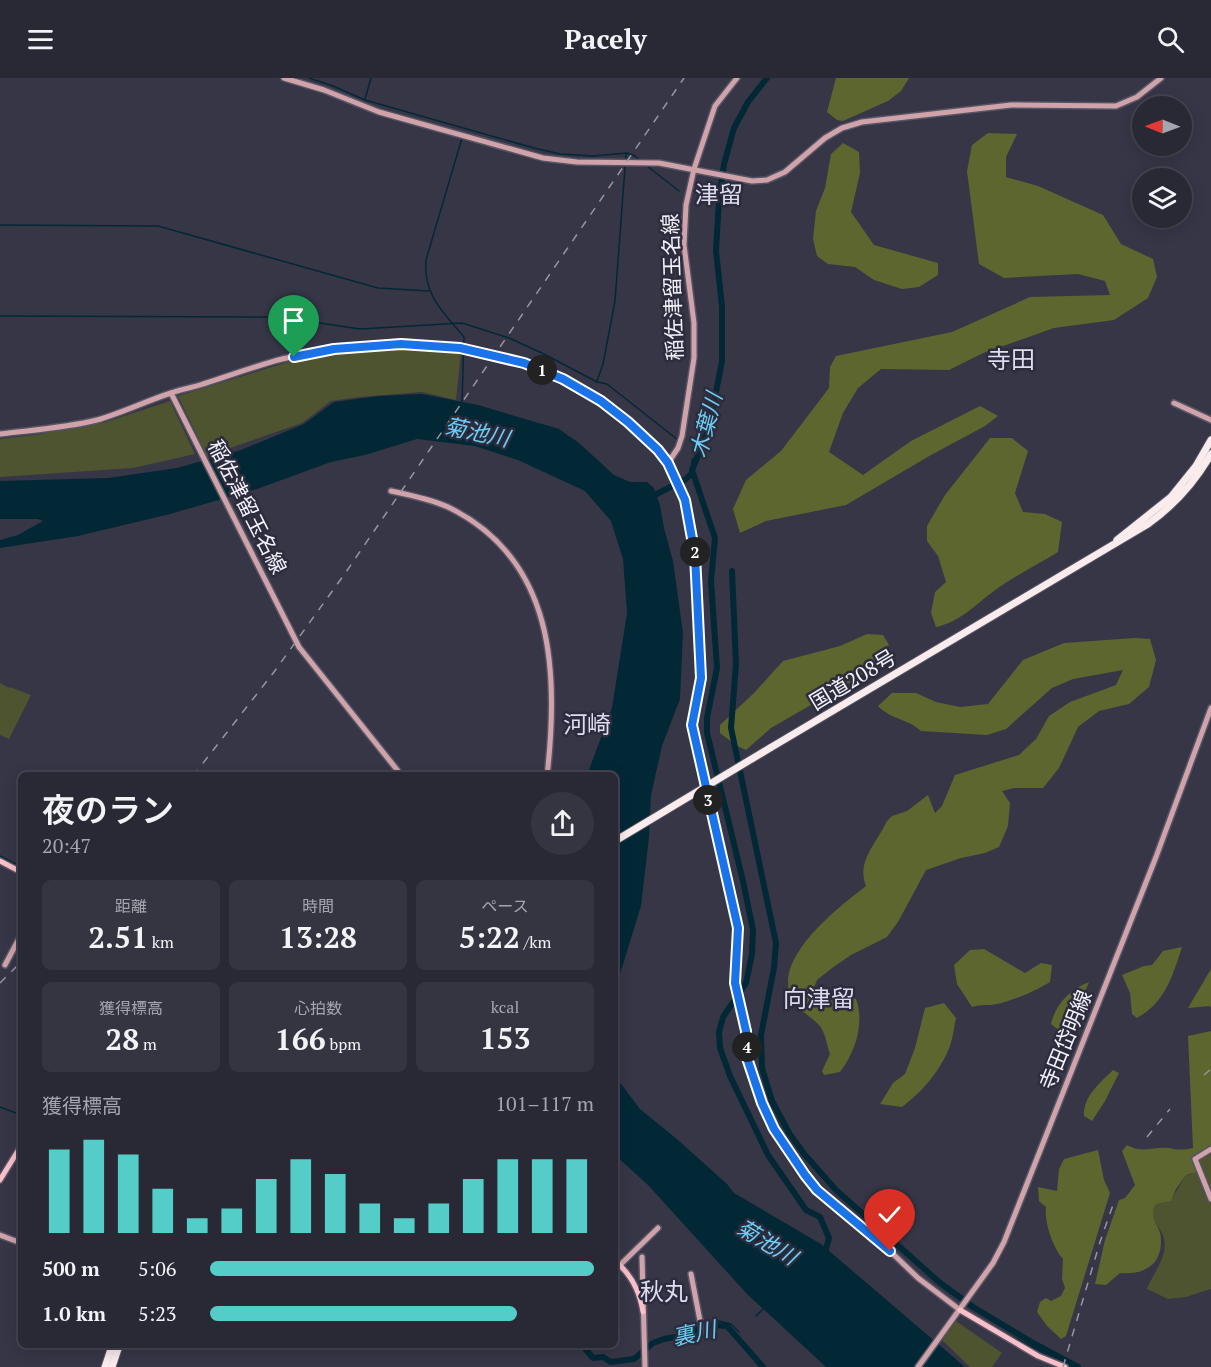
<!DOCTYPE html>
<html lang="ja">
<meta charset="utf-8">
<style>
:root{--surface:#292835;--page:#353441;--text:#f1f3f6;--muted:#a5a6ad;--line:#454450;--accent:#54cdc8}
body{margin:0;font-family:"PT Serif","Noto Sans JP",serif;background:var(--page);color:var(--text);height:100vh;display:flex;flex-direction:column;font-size:22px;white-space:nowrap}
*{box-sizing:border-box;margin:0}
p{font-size:20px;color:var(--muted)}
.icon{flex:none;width:33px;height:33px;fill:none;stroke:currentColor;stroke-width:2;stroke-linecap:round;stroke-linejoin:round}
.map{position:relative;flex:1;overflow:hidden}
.panel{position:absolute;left:18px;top:694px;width:600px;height:576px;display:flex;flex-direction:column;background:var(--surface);border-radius:9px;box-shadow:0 3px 15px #0003,0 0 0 2px var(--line)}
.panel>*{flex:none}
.needle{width:39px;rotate:271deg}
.tools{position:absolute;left:1132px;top:18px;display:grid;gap:12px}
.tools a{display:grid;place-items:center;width:60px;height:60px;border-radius:50%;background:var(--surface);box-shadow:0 3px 15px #0003,0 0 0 2px var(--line);font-size:30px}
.pin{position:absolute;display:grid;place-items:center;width:51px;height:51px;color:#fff;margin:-62px -26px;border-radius:50% 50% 50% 0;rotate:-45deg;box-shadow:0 0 6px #0007}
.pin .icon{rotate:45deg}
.km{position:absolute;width:30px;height:30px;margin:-15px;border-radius:50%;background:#222;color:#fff;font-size:16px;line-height:30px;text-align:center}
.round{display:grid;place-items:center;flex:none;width:63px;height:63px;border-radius:32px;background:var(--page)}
.headline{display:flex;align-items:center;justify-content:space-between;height:102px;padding:0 24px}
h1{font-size:33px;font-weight:600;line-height:45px}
.stats{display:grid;grid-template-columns:repeat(3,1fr);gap:9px;height:102px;padding:6px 24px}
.stats div{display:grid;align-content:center;border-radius:9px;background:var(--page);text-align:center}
.stats b{font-size:30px;font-weight:600}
.stats small{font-size:16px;font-weight:400}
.stats p{font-size:16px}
.chart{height:168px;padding:12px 24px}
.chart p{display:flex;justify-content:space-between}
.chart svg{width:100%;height:108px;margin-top:6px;stroke:var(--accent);stroke-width:6}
ul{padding:0 24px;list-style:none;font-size:20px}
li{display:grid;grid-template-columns:96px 72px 1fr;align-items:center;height:45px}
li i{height:15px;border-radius:8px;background:var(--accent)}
header{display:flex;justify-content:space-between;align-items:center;height:78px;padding:0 24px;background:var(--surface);font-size:27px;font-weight:600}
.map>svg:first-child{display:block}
</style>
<header><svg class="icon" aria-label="menu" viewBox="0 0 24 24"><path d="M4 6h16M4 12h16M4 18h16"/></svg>Pacely<svg class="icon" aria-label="search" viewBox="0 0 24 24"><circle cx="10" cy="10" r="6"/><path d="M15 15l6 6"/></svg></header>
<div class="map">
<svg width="1211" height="1289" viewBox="0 0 1211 1289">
<rect width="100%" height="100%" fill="#373647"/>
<g fill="#4d542f">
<polygon points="404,269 461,274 456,322 422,314 359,319 331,323 302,345 207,378 178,318 288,284 363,271"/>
<polygon points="170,323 195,376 133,390 0,399 0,361 35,357 106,344"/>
<polygon points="0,605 9,610 10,609 31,617 9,661 0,657"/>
<path d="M1211,1071V1211L1186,1219L1168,1221L1147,1211C1153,1195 1168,1179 1164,1161C1161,1147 1146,1141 1156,1126L1171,1122L1186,1097L1191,1096L1198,1082Z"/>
<polygon points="956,1243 1002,1275 992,1289 970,1289 942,1262"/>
</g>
<g fill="#5d662e">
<polygon points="836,0 909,0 901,13 888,23 843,43 837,42 827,34"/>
<polygon points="988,55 1017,56 1006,79 1006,99 1038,108 1103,137 1121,166 1153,181 1157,199 1148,220 1114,242 1054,250 983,275 949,292 881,291 858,310 843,335 829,374 863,397 911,363 980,328 998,338 985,348 931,377 846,427 766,443 740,455 733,431 746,402 781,373 829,310 830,289 836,278 952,254 1030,219 1110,217 1105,203 1078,196 1004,200 979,186 967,93 972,67"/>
<polygon points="843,65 859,74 860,95 851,134 874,167 938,185 938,197 919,209 902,211 874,202 855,189 828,186 817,178 813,161 816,133 825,110 831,76"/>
<path d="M990,360H1012L1028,373L1015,415L1023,434L1045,436L1062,444L1058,474C1037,487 1014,498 994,513C975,527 960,544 936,549L931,535L935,514L946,504L938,478L927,463V448L945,417Z"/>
<polygon points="867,556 883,557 889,567 861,598 771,650 746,672 737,668 720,655 720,647 754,615 783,583 840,568"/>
<path d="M1135,560L1150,561L1156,582L1149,609L1129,626L1099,633L1078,649L1059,690L1043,710H1014L1002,713L1010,725L1008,748L999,769L985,775L961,780L926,792L898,844L887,859L851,877L832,890L817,902L810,919H848L856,921C865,945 855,975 840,994L824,997L822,993L830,976C827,968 825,952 818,946C808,936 795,931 790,916C776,877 840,828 866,808C856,783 877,765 887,743L892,738L907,733L928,717L935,735L942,728L955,697L1019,677L1036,661L1049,638L1070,624L1116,607L1123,592L1073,601L1052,610L1006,651L987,657L921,653C908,641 890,641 878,628L892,615H916L936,624L960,629L988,626L1023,582L1064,565Z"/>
<path d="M1182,869C1173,897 1165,925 1137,940L1132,936L1130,915L1122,897L1144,888L1152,887L1163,873Z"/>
<path d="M984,871L1025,895L1041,885L1052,887L1050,904C1036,913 1008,925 991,927C984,927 979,927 972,929L957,906L954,887L970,872Z"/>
<polygon points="1211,891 1211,930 1210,928 1188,930"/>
<path d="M1089,904L1066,958L1051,946C1055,927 1070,911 1089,904Z"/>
<path d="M944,925L956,940C954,949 953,959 950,968C941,992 922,1014 902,1029L880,1026L893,1005L905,996L915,970L925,930Z"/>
<path d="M1211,953V1071L1198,1083L1202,1092L1186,1097L1176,1111L1171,1123L1156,1126C1147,1140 1161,1148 1161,1161C1162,1188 1143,1197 1120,1195L1106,1207L1095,1206L1105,1162L1119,1122L1125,1120L1135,1107L1122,1073L1127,1067C1142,1076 1155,1068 1169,1070C1178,1072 1183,1072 1193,1070L1188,958Z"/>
<path d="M1113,992L1119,995L1105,1023L1092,1043L1084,1038C1083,1018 1100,1005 1113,992Z"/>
<path d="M1098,1072L1104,1102L1110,1115L1066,1258L1061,1261L1047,1248L1037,1234L1040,1224L1046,1220L1051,1223L1061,1218L1065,1210L1062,1201L1063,1181C1053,1170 1044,1144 1046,1129L1039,1123L1038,1109L1057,1113L1059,1091L1064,1081Z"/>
</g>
<g fill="#022836">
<polygon points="422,316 478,327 559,351 579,365 614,397 630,404 647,404 654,410 660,427 664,450 673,483 683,555 680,621 662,668 651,717 649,759 641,828 615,912 615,698 587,697 612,630 627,535 623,481 611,443 585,413 518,382 475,368 417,361 365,377 331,384 257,411 170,436 78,458 0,470 0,462 18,457 43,443 38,441 0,441 0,403 108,400 177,390 241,372 304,346 334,324 379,318"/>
<polygon points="615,998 640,1031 678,1062 727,1106 734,1115 821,1166 965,1289 826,1289 747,1216 648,1107 615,1077"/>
</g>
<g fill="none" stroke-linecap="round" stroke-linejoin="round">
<g stroke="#022836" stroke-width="1.5">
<polyline points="309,0 333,8 365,22 534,70 560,76 593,78 627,75 635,78 641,83"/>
<polyline points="365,21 371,0"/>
<path d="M462,60L426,182C423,217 443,234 464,259L462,325"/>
<polyline points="647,88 679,113"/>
<polyline points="701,118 719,121"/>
<polyline points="0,147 158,148 378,210 429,213"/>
<polyline points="0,238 279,239 360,251 462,245 509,260 544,276 597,304 607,306 678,362"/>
<polyline points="597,303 603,286 615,223 626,76"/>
<polyline points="692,381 692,395"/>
<polyline points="0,778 21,789"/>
<polyline points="0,1029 21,1037"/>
<polyline points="756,1238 763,1231"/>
<polyline points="714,1247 719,1243 731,1246 739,1254"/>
<polyline points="995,1249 1049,1278 1073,1289"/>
</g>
<g stroke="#022836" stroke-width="6">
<polyline points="767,0 748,24 734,50 724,86 719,121 716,173 722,228 722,283 709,350 692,392 715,460 711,503 717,590 707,640 707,655 743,803 753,852 752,876 746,905 723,939 719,954 720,970 730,998 768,1077 806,1132 820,1139 829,1160 824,1179"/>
<polyline points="651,419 686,401 692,395"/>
<polyline points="732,493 736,586 731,650 776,865 774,890 761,957 762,990 772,1023 789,1055 805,1077 836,1112 939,1204 973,1229 1033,1265 1078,1289"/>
<polyline points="583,1268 593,1280 603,1279 611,1284 634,1281 653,1265 664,1261 687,1257 697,1251 714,1247 727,1248 763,1289"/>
</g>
<g stroke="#555464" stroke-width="8">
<g id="secondary">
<polyline points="284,0 324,12 379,34 543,80 577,84 659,85 752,103 767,102 785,94 825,60 842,50 862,44 1011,27 1116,28 1137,19 1161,0"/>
<polyline points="171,315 299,569 402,698"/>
<polyline points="1174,325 1211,342"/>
<path d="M0,356C32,352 65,350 97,342C122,335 146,323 171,315C181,311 192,310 203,306C229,298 255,288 282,281C394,255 513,261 608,328C639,350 666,376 681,411C702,461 699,536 701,591C701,614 690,634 693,658L738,850L735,905L746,953L747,980L762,1025L773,1051L805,1097L817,1112L890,1173L918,1200L960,1232"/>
<polyline points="668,385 678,370 682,358 694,280 694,245 684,167 686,127 694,91 715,28 737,0"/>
<path d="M391,413C410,417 430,421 448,429C555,481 559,594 547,698"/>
<polyline points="5,887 21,857"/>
<polyline points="1211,1071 1195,1081 1211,1121"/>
<polyline points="0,1157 21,1165"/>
<polyline points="642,1179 645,1289"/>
<polyline points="620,1187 658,1150"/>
<polyline points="691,1196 702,1253"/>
<polyline points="918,1289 993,1185 1004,1164 1156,779 1211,630"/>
</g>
</g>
<g stroke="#555464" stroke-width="8">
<g id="primary">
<polyline points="0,783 21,794"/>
<polyline points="0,1102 21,1068"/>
<path d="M615,1183C631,1196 640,1214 643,1234"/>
<polyline points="960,1232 1038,1278 1065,1289"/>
</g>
</g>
<g stroke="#555464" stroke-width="9">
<g id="highway">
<polyline points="1117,462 1171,419 1196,388 1211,362"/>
<path d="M770,670L1148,446C1173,428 1195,404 1211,376"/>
<polyline points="105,1289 112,1268"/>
<polyline points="112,1289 119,1268"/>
</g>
</g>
<use href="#secondary" stroke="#d0a2a9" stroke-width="5"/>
<use href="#primary" stroke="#fabfc8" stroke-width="5"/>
<use href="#highway" stroke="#faebed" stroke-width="7"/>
<g stroke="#9796a4" stroke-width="1.5" stroke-dasharray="8 8" stroke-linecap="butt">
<polyline points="193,698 274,594 346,494 684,0"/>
<polyline points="0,905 21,884"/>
<polyline points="1204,997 1211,991"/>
<polyline points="1147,1059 1170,1031"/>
<polyline points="1063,1289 1100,1164 1114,1124"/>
</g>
<g stroke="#555464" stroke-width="9" stroke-linecap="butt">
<polyline id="highway-bridge" points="615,763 770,670"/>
</g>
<use href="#highway-bridge" stroke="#faebed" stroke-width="7"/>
</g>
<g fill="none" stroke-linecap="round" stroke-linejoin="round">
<g stroke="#fff" stroke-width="12">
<polyline id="route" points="294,279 334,271 401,266 460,270 524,285 563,301 601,323 628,344 658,372 668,385 685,422 695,477 701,600 692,647 738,850 735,905 746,953 747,980 762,1025 774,1051 805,1097 817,1112 890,1173"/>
</g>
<use href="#route" stroke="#1a73e8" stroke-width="8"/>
</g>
<g text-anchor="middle" stroke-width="5" stroke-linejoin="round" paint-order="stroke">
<g font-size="21" fill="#f2f1fc" stroke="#2d2c3c">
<text transform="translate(673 209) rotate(-92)" y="7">稲佐津留玉名線</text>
<text transform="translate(247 429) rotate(63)" y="7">稲佐津留玉名線</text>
<text transform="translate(853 602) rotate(-31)" y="7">国道208号</text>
<text transform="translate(1066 962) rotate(-68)" y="7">寺田岱明線</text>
</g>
<g font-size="22" font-style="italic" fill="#6acef7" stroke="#2d2c3c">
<text transform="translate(706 347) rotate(-75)" y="8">木葉川</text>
<text transform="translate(477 354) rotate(12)" y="8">菊池川</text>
<text transform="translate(767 1164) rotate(31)" y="8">菊池川</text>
<text transform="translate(694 1255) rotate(-12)" y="8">裏川</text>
</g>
<g font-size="24" fill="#dddcf2" stroke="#2d2c3c">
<text x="719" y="125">津留</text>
<text x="1011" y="290">寺田</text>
<text x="587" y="655">河崎</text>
<text x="819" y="929">向津留</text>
<text x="664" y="1222">秋丸</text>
</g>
</g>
</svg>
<div class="tools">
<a><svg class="needle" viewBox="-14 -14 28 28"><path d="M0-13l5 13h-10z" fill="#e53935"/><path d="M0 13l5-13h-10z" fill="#a5a6ad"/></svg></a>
<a><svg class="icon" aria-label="layers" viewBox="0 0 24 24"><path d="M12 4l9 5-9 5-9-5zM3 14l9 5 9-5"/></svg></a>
</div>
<div class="pin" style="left:294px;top:279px;background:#1e9e55"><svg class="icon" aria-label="arrive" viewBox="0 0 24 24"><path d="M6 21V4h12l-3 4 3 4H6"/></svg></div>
<div class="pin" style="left:890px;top:1173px;background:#d93025"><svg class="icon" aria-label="check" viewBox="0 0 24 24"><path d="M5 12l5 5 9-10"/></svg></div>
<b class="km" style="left:542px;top:292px">1</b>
<b class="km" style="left:695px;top:474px">2</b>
<b class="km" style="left:708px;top:722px">3</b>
<b class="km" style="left:747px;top:969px">4</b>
<section class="panel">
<div class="headline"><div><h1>夜のラン</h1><p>20:47</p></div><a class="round"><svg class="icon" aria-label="share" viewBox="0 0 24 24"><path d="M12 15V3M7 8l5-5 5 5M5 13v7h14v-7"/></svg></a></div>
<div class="stats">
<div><p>距離</p><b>2.51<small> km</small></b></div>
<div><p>時間</p><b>13:28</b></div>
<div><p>ペース</p><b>5:22<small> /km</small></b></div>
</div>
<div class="stats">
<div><p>獲得標高</p><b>28<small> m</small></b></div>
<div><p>心拍数</p><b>166<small> bpm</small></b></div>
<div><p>kcal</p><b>153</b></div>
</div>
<div class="chart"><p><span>獲得標高</span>101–117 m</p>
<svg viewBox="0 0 160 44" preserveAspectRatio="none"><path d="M5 44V10M15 44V6M25 44V12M35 44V26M45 44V38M55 44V34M65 44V22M75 44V14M85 44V20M95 44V32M105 44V38M115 44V32M125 44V22M135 44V14M145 44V14M155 44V14"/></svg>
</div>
<ul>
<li><b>500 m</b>5:06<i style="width:100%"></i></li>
<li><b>1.0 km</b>5:23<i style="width:80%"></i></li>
</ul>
</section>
</div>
